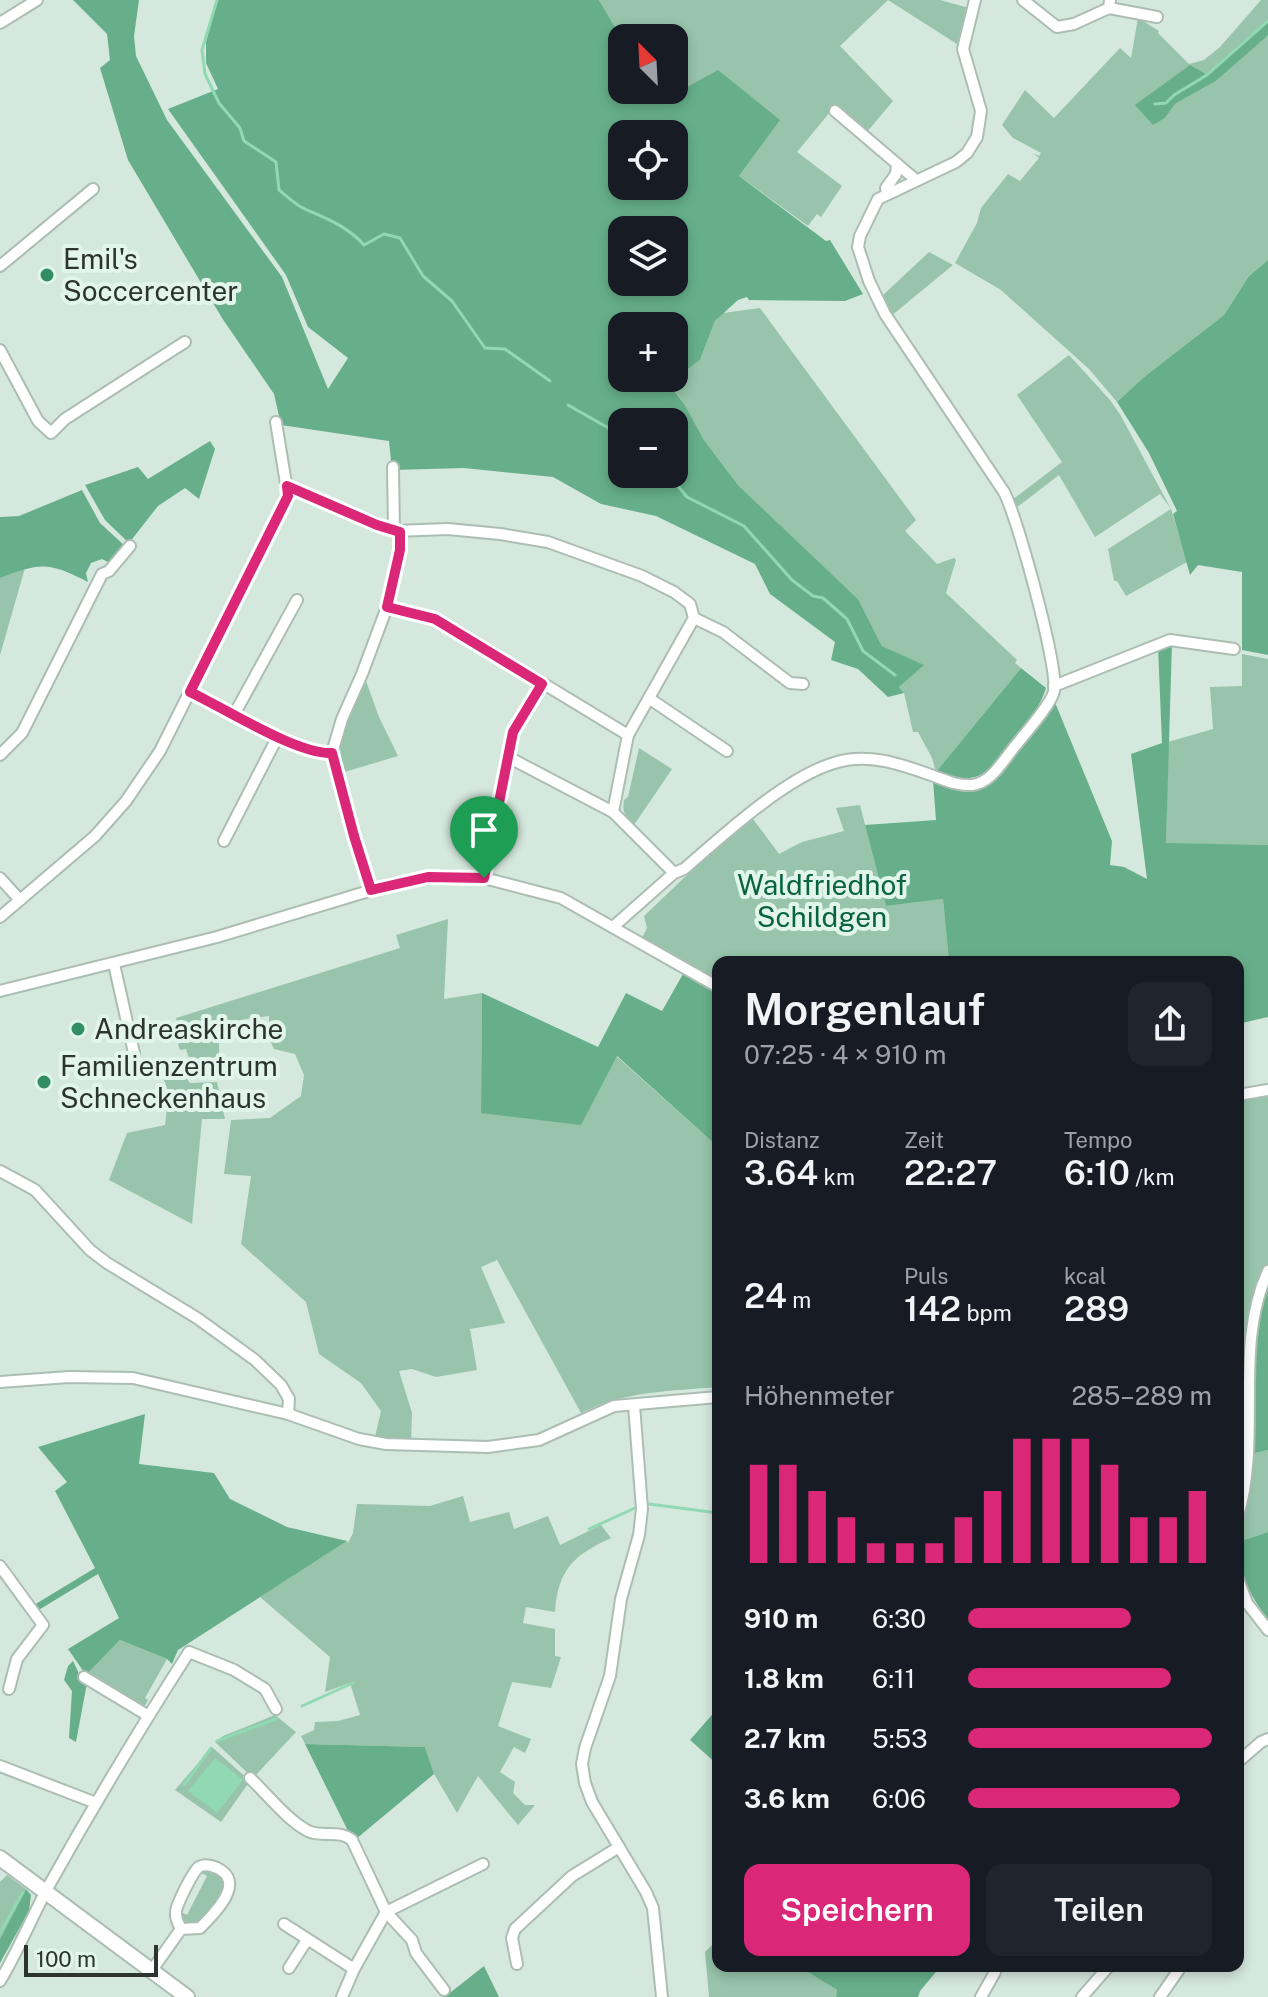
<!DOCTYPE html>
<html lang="de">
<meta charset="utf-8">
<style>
:root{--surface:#171b24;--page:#20242c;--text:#f1f3f6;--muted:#9ea1a6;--accent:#db2777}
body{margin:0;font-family:"Public Sans",sans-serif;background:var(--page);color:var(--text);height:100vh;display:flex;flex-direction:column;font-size:30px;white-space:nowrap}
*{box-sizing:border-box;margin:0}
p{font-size:26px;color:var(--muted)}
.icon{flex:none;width:44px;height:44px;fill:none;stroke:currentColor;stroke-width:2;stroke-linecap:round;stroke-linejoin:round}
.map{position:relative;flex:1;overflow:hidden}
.drawer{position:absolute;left:712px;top:956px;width:532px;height:1016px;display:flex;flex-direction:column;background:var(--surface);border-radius:16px;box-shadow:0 4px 12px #0003}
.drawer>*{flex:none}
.needle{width:52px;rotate:336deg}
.fabs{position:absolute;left:608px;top:24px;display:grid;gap:16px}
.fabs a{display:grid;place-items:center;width:80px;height:80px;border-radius:16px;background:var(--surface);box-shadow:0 4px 12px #0003;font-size:40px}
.scale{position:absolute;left:24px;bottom:20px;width:134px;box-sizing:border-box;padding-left:8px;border:4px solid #2c342f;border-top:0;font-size:22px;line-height:28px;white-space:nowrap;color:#2c342f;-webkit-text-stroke:6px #e2f5ea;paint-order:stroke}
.pin{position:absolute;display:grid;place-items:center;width:68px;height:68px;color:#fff;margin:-82px -34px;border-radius:50% 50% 50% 0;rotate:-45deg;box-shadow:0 0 8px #0007}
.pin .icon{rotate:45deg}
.round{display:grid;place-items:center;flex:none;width:84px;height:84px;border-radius:16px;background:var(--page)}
.overview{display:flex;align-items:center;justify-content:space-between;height:136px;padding:0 32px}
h1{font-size:44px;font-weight:600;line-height:60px}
.stats{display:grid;grid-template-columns:repeat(3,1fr);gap:12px;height:136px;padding:8px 32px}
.stats div{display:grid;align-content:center}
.stats b{font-size:34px;font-weight:600}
.stats small{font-size:22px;font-weight:400}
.stats p{font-size:22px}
.chart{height:224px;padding:16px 32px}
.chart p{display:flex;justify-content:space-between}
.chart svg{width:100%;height:144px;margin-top:8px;stroke:var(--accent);stroke-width:6}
.primary-button{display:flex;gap:16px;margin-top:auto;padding:16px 32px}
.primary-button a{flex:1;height:92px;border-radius:16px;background:var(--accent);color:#fff;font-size:32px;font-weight:600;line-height:92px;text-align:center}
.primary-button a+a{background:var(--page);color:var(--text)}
ul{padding:0 32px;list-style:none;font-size:26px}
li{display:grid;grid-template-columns:128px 96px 1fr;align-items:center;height:60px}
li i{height:20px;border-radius:10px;background:var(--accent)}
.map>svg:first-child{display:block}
</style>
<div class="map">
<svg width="1268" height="1997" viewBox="0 0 1268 1997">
<rect width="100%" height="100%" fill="#d5e8dd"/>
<g fill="#97c4ab">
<polygon points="599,0 940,0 969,8 957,44 888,0 840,46 893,101 866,133 835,106 797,152 842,186 821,217 817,214 808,226 739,176 779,120 655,104 648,90 674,90 674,38 622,39"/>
<polygon points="1261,0 1268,0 1268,21 1153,124 1165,118 1175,104 1216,81 1268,35 1268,260 1249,276 1224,315 1144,377 1117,402 1089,369 1012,300 1001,290 955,263 977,223 981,208 1008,174 1020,181 1039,158 1032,153 1039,156 1041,153 1013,138 1002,125 1025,90 1054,118 1120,48 1131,58 1138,18 1159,31 1158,33 1189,64 1204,60 1220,47"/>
<polygon points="929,252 953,265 891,316 880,298"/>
<polygon points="760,308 916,520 905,531 937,564 954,558 956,560 946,593 1017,660 1015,663 1021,668 936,772 932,758 918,732 913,732 904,693 899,687 923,665 882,646 858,599 738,485 704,440 685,405 668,382 700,360 715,321 723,313"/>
<polygon points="1069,355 1110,400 1121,416 1171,509 1187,562 1126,596 1117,581 1114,581 1108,549 1171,509 1160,494 1095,537 1059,475 1016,508 1012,500 1062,462 1017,395"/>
<polygon points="25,568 0,655 0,578"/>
<polygon points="1242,654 1268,659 1268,845 1166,844 1168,742 1213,729 1210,687 1242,686"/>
<path d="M366,681L379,717L398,756L341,773C336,739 352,711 366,681Z"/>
<path d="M639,748L672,769L634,825C625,817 622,812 624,800L628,797Z"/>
<polygon points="860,805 886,906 943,899 949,962 718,962 718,983 642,938 647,928 644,916 728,836 753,819 779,854 802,842 844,831 836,808"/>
<path d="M448,919L444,999L482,993L481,1113L616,1056L718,1147V1387C671,1391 624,1391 581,1413L497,1260L481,1267L505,1323L470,1329L477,1370L436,1377L412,1369L399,1371L412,1413L411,1441L375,1437L381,1411L361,1383L319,1354L306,1302L241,1244L251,1176L224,1174L231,1120L270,1118L301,1096L304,1075L295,1054L274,1049L269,1038V1016L219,1023V1070C200,1072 191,1068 186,1049L180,1050L178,1044L182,1042L176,1018L400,948L396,935Z"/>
<polygon points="173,1060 190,1083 217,1082 225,1119 202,1119 192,1224 109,1180 127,1133 165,1125 169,1093 157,1062"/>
<polygon points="1268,1093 1268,1270 1260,1281 1246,1455 1238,1505 1238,1096"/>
<polygon points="1268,1450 1268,1532 1238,1542 1238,1528 1246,1499 1251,1454"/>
<path d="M463,1496L470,1522L509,1512L514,1529L548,1516L560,1545L601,1525L611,1538C574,1555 558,1569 555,1612L526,1607L523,1623L555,1629V1656L561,1657L551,1688L512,1682L498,1726L531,1739L525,1753L514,1747L500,1772L515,1782L513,1793L525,1805H535L518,1825L478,1776L457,1813L434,1774L425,1747L305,1744L301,1736L314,1730L315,1722L338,1721L360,1715L350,1683L325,1692L330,1657L260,1597L347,1541L348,1543L353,1533L357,1504L430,1506Z"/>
<polygon points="120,1640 167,1659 145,1698 148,1700 143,1709 86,1675"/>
<polygon points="275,1715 296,1732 253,1778 215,1742 223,1736"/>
<polygon points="212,1747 250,1781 221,1822 175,1790"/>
<polygon points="210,1869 225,1878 225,1890 197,1926 193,1928 180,1923 179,1911 187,1915 207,1876 199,1872"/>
<polygon points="7,1875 26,1889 0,1939 0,1882"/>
<polygon points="718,1939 718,1966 798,1966 837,1990 836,1997 709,1997 705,1952"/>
</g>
<g fill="#67af8a" fill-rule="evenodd">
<path d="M73,0H139L134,36L136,56L167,120L282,277L328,389L348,358L308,327L286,275L168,109L218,89L206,63V42L217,0H599L622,39V90H648L656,104L718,70L780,120L739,176L826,241L830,240L863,294L845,301L749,300L747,297L738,300L715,321L700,360L668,383L685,405L704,440L738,485L858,599L882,646L924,665L899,687L904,693L888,697L858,669L831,660L835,642L770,594L755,564L656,516L601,504L553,477L464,468L392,470L389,441L281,425L274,394L222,318L128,160L100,68L110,60L107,34ZM622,134H674V186H622ZM622,230H674V282H622ZM622,326H674V378H622ZM622,422H674V474H622Z"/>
<polygon points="1268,21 1268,35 1265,38 1216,81 1175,104 1165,118 1153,125 1135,105 1190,65 1207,75"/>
<polygon points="1268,260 1268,655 1242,650 1242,572 1198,565 1190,575 1173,514 1177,511 1149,453 1117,402 1144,377 1224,315 1249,276"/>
<polygon points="210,441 215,449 199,499 185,488 158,506 129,543 105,520 85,485 138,467 148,479"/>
<path d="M82,490L100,523L126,547L112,564L102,559L91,563L86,573L88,582C49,562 41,562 0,578V517L19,516Z"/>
<path d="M1172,642L1166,843L1268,845V1017L1238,1024V962H949L943,899L886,906L865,825L936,820L933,780C944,784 957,792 969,792C999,789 1037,724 1054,700L1112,841L1110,865L1124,867L1147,879L1131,754L1162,743L1158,647Z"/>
<path d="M1021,668L1046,688C1040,710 1001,767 978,776C964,781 950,777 936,772Z"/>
<polygon points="683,974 718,995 718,1147 617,1056 581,1125 481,1113 482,993 598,1047 626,993 662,1011"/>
<path d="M1268,1282V1450L1251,1454C1253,1396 1251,1338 1268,1282Z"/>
<polygon points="145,1414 139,1464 214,1473 230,1499 287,1527 347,1541 178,1650 172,1664 167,1659 120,1640 86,1675 68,1649 119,1618 98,1574 37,1611 34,1605 95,1568 55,1491 67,1482 38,1447"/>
<path d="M1268,1532V1619C1250,1597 1238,1571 1238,1542Z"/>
<polygon points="73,1661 82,1680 87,1683 76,1742 69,1738 72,1691 64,1680 68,1666"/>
<polygon points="717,1709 718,1710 718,1765 690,1740"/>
<polygon points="305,1744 425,1747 434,1774 356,1839 349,1833"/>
<polygon points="26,1889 31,1895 29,1911 0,1963 0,1939"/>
<polygon points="484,1966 499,1997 444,1997 442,1995 448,1990 451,1992"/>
<polygon points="798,1966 941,1966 920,1991 918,1997 836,1997 837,1990"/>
</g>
<polygon fill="#91d9b3" points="215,1758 243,1780 217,1813 188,1791"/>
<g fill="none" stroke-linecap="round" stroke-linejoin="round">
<g stroke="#91d9b3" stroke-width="3">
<path d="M217,0L202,50L205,74L219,103L240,128L244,141L276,162L279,190C287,196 295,205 305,209C327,219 347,226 364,245L384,234L400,238L423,276L452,301L485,348L505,349L550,381"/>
<polyline points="1155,104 1166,103 1174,95 1207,75 1268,21"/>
<polyline points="568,405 619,434 618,444 622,449"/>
<polyline points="668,474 687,497 744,526 792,580 813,596 823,598 847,619 863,651 895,675"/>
<polyline points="649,1504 718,1513"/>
<polyline points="589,1529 635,1508"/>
<polyline points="302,1706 353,1683"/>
<polyline points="217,1741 276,1719"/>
<polyline points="184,1785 211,1748"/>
<polyline points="0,1933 23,1892"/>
</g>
<g stroke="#acbeb4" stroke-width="14">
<g id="minor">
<polyline points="1023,0 1057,27 1074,24 1109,8 1110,0"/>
<polyline points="1109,8 1157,17"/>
<polyline points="0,23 37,0"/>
<polyline points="835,111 916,180"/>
<polyline points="887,194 886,188 896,174 897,164"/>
<polyline points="0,266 93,189"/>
<polyline points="0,350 38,421 51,433 65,419 185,342"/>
<polyline points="393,467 394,531"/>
<polyline points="287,486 394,531 448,529 500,534 548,542 642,576 674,592 690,604 694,618 628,735 613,812 674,873"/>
<polyline points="387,607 435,619 447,625 628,735"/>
<polyline points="694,618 723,632 790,683 803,684"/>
<polyline points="1054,686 1170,640 1234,649"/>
<path d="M190,692C222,707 301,755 332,753"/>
<polyline points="650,699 727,751"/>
<polyline points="235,713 297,600"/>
<polyline points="0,755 22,733 102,574 109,571 130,546"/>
<polyline points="508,757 613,812"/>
<polyline points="224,841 278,736"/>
<polyline points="0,878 20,900"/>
<polyline points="484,878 513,732 542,684"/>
<polyline points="371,890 354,836 332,753 342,719 362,674 387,607 400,550 400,532"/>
<polyline points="0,917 95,836 126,801 160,751 288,496 276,422"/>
<path d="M614,926L674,873L684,869C722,836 784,779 831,764C866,752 898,763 931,775C945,780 957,786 972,785C990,783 1001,764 1012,750C1021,738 1052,704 1054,691C1059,668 1017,516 1004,492L885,314L869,281L858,247L860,236L878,199L956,162L967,153L977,137L981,111L963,49L975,0"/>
<polyline points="114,964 134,1053"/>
<polyline points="0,991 217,937 392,884 443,876 484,878 561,898 718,987"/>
<polyline points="1238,1095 1268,1090"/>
<polyline points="0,1171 35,1190 90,1250 107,1263 197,1318 255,1360 281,1385 289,1399 288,1414"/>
<polyline points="0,1382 69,1377 133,1378 288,1414 359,1439 386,1444 488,1447 539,1440 614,1406 718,1397"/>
<polyline points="634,1405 642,1509 639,1535 621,1599 610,1676 585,1748 582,1764 585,1783 592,1802 646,1892 653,1908 662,1997"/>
<path d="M1238,1516C1262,1437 1233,1347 1268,1271"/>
<polyline points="0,1566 43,1625 17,1659 9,1689"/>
<polyline points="1238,1579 1247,1603 1268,1630"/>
<polyline points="84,1677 147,1715"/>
<polyline points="1238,1762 1261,1742 1268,1739"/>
<polyline points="0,1766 96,1803"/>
<path d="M250,1778C268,1795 287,1820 308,1831C322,1838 338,1829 352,1840L386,1912L412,1940L416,1953L444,1990"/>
<polyline points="284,1924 354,1969"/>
<polyline points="517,1964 512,1938 515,1929 572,1876 619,1847"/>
<polyline points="289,1968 307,1940"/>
<path d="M152,1970L181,1929L200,1928C214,1914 247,1882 217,1868C212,1866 204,1864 199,1867C193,1871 177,1904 176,1911C175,1918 178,1923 181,1929"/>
<path d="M0,1981C18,1951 31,1919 47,1889C92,1808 139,1730 189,1652L234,1670L265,1689L276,1709"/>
<polyline points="342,1997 354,1969 386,1912 483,1864"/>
<polyline points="981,1997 995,1972"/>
<polyline points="1082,1997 1109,1966"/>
<polyline points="1160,1997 1180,1968"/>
</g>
</g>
<g stroke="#acbeb4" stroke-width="18">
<polyline id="secondary" points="0,1858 187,1997"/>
</g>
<use href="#minor" stroke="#fff" stroke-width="10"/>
<use href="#secondary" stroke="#fff" stroke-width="14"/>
</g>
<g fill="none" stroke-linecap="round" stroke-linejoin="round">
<g stroke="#fff" stroke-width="16">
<path id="route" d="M287,486L377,525L400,532V550L387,607L435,619L542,684L513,732L484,878L428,877L371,890L354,836L332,753C298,755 224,708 190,692L288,496Z"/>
</g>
<use href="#route" stroke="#db2777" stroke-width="10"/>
</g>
<g fill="#328d64" stroke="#e2f5ea" stroke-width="3">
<circle cx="47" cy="275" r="8"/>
<circle cx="78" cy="1029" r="8"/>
<circle cx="44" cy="1082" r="8"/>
</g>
<g text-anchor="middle" stroke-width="8" stroke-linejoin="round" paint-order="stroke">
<g font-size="28" fill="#2c342f" stroke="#e2f5ea" text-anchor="start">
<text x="63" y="269">Emil's<tspan x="63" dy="32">Soccercenter</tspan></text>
<text x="94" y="1039">Andreaskirche</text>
<text x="60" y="1076">Familienzentrum<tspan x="60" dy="32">Schneckenhaus</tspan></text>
</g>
<g font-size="28" fill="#086341" stroke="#e2f5ea">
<text x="822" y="895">Waldfriedhof<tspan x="822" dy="32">Schildgen</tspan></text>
</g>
</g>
</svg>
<div class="fabs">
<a><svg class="needle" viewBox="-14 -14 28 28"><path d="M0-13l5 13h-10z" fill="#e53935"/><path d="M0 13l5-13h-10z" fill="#9ea1a6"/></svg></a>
<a><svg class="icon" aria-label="locate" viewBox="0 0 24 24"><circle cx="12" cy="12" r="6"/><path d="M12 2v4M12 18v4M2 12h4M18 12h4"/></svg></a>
<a><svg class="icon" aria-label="layers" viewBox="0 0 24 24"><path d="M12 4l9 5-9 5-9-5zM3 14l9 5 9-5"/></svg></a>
<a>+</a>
<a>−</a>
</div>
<div class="scale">100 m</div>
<div class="pin" style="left:484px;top:878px;background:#1e9e55"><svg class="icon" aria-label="arrive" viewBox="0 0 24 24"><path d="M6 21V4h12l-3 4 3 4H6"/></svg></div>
<section class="drawer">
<div class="overview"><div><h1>Morgenlauf</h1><p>07:25 · 4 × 910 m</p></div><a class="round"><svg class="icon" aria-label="share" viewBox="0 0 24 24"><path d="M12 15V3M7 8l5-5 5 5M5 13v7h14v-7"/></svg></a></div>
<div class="stats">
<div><p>Distanz</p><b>3.64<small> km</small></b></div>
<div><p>Zeit</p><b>22:27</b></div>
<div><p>Tempo</p><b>6:10<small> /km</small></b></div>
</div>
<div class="stats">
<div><b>24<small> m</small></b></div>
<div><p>Puls</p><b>142<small> bpm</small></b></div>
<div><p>kcal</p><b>289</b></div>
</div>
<div class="chart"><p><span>Höhenmeter</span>285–289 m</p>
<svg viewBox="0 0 160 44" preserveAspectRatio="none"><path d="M5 44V14M15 44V14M25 44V22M35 44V30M45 44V38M55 44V38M65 44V38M75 44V30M85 44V22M95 44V6M105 44V6M115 44V6M125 44V14M135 44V30M145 44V30M155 44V22"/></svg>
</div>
<ul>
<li><b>910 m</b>6:30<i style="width:67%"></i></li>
<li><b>1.8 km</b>6:11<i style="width:83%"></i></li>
<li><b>2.7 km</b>5:53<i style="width:100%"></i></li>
<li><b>3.6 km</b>6:06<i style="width:87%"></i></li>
</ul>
<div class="primary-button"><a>Speichern</a><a>Teilen</a></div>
</section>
</div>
